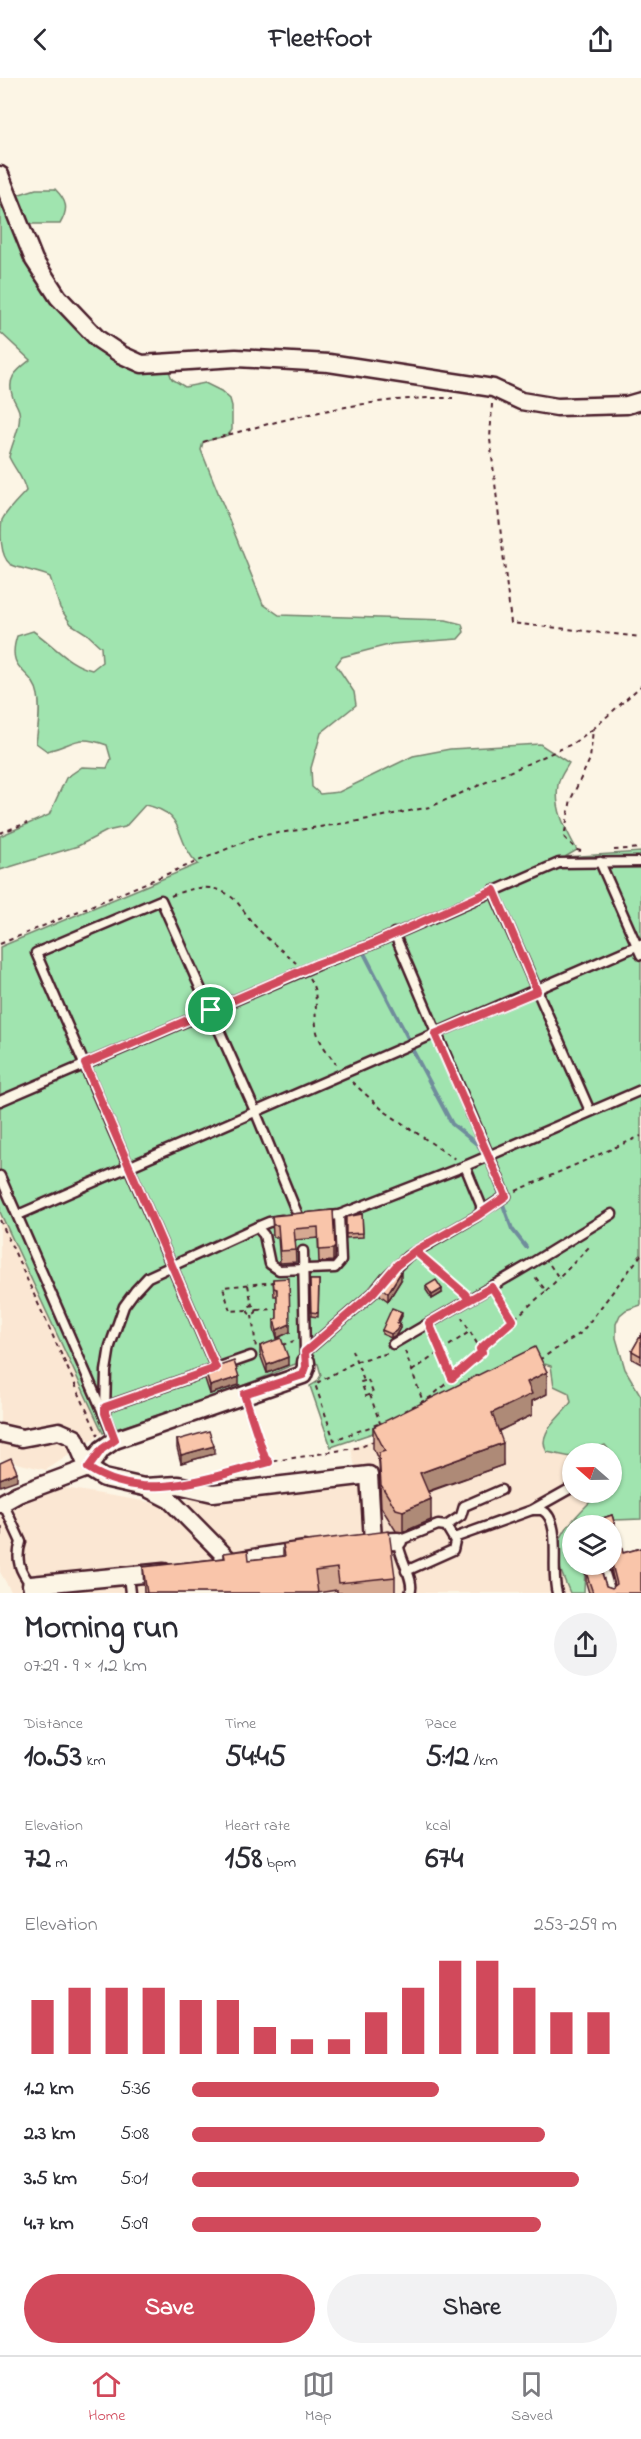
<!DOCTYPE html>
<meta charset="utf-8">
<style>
:root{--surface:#fff;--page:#f2f2f3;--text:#2b2b33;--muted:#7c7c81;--line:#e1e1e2;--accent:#d1495b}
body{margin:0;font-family:"Indie Flower",sans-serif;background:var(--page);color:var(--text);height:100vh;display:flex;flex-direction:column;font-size:22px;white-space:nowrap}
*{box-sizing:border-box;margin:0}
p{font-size:20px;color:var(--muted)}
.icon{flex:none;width:33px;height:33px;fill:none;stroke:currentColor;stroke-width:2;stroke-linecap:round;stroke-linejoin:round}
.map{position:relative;height:1515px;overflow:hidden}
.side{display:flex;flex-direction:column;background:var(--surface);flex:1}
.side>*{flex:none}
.needle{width:39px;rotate:290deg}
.controls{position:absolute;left:562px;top:1365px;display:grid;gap:12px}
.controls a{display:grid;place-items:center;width:60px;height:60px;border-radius:50%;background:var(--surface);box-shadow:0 2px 4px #0004;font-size:30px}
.pin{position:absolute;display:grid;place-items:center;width:51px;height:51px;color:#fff;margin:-26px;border:3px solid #fff;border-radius:50%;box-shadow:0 2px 6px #0007}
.round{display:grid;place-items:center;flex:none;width:63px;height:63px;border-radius:32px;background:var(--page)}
.overview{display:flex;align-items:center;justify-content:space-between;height:102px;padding:0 24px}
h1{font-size:33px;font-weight:700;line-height:45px}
.figures{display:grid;grid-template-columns:repeat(3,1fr);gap:9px;height:102px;padding:6px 24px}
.figures div{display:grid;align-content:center}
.figures b{font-size:30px;font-weight:700}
.figures small{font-size:16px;font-weight:400}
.figures p{font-size:16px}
.chart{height:168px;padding:12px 24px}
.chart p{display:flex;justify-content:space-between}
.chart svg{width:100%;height:108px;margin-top:6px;stroke:var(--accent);stroke-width:6}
.button{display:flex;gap:12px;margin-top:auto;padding:12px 24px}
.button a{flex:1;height:69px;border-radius:36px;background:var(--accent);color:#fff;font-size:24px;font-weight:700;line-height:69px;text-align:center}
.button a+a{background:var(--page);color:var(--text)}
ul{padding:0 24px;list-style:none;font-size:20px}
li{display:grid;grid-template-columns:96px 72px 1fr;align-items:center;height:45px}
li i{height:15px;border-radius:8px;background:var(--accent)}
header{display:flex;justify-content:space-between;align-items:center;height:78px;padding:0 24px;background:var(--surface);font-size:27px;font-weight:700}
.menu{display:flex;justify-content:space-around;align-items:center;height:84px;border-top:2px solid var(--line);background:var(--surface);font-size:16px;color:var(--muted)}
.menu a{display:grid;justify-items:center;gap:3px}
.menu .current{color:var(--accent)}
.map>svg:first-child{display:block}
</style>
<header><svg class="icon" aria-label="back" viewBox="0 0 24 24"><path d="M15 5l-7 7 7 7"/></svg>Fleetfoot<svg class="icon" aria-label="share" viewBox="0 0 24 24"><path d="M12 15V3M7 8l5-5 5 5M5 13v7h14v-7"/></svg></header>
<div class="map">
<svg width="641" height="1515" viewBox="0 0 641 1515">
<rect width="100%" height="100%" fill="#fcf5e5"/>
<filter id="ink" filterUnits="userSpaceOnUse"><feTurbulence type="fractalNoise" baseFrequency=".0167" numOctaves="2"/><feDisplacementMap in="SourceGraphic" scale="12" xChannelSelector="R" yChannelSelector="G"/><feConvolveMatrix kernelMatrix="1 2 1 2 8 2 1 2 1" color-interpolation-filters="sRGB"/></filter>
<g filter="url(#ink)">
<g fill="#fbe7d3">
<polygon points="0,1134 103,1355 46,1392 0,1381"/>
<polygon points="545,1286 551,1288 554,1308 570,1315 571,1324 544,1357 543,1367 547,1374 557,1377 573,1378 573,1414 599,1415 563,1455 559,1466 557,1482 570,1515 12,1515 0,1494 0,1440 13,1426 59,1409 155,1425 358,1403 351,1371 448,1328 466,1324"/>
<polygon points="605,1367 612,1373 617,1382 612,1397 612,1376 577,1376 584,1372 595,1372"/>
</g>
<path fill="#a0e4af" stroke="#75826d" stroke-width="1.5" d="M0,98L10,119L36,111H55C67,123 69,131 60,146H21L34,182L122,277L166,285L172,301L185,309L205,305L221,313L230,321L232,328V352L228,357L203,364L201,372L263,526L279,537L446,542L462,546L464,554L458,561L392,566L342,579L336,587L354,614L356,627L321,655L311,690L312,709L320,716L339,714L413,678L450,671L540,666L569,685C565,692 559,700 558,707C554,731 566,752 577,772L565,779L641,774V1227L626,1232L620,1237L616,1246V1260L625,1291L641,1318V1441L615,1442L603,1447L573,1448V1486L585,1487L584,1515H570C566,1505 561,1495 558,1484C551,1457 583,1432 599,1415L612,1414V1397L617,1382L605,1367C596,1371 583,1375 573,1376L571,1379L547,1374C535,1355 562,1339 571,1324L569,1315L554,1308L551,1288L545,1286L466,1324L331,1369L310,1308L317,1304L321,1297L318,1286C303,1279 284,1291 270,1297C215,1319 159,1337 103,1355L0,1134V869L198,786C173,762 188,735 145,727L125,749L107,753L78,768L0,792V758L49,737L66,700L82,689L107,690L111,681L107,667C74,656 77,666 47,673L36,665C38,650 41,632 38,617C33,590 5,595 17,558L33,553C53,566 68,587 92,592L102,584L101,569L87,556L71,546L60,530L50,499C39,493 18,491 10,486C0,478 0,454 2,442C7,432 18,422 26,413C23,399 15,392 9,379C12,364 22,348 19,333C18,329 15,324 13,320C6,300 16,293 30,282L0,254Z"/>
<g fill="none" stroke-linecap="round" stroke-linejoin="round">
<g stroke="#708d9c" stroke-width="4">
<polyline points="365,877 409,962"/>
<polyline points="412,971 452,1046 478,1067 484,1076"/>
<polyline points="495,1102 500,1117"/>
<polyline points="502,1124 512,1151 526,1169"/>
</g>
<g stroke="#4a1f2b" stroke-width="13">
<g id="lane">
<polyline points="600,784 641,877"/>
<polyline points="493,812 590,1033"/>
<polyline points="394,855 506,1118 481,1134"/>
<polyline points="0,1023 317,887 370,867 559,785 641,784"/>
<polyline points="465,1088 641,1012"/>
<polyline points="0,1098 115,1362"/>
<polyline points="18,1137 641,866"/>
<polyline points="257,1149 269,1144 282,1142"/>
<polyline points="303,1173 305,1277"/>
<polyline points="393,1266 527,1188 612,1136"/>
<polyline points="305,1274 373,1215 385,1200 408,1178 477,1138 481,1134 481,1127 465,1088 339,1137 322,1139"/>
<polyline points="216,1290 36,875 161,822 256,1035 299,1140"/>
<polyline points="105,1329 251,1278"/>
<polyline points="105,1335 106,1293 110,1268 124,1228 135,1213 148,1199 257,1149 264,1157 270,1186 279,1192 335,1190 341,1183 339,1137"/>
<path d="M3,1425L21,1464C15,1482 20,1493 31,1507"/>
<path d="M533,1432H542C563,1443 550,1493 557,1515"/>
<polyline points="446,1448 461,1438 464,1428 501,1412"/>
<polyline points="454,1460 532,1432 573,1409"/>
<polyline points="602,1486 611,1515"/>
<path d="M406,1493L453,1472L455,1463L446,1448L438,1447L398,1463C398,1478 416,1503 410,1515"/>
<polyline points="128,1498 130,1515"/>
</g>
</g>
<g stroke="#4a1f2b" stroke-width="21">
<g id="street">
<polyline points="0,97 34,182 58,219 98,261 122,277 142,286 236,280 329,285 493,310 521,323 557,329 627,327 641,323"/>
<polyline points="0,1355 22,1360 59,1353 75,1360 88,1390 104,1400 144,1409 178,1407 213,1415 369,1397 373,1463"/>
<polyline points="145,1409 170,1422 231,1484"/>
<polyline points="0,1426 18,1416 88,1390 102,1371 115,1362 303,1297 306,1289 306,1284"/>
<polyline points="368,1464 398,1463"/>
<polyline points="228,1484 304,1472"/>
<polyline points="31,1507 164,1494"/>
</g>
</g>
<g stroke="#4a1f2b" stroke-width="2" stroke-dasharray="4.5 4.5" stroke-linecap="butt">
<polyline points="492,326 490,361 511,545 641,559"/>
<path d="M203,364C283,341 368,318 453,320"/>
<polyline points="0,755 27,745"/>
<polyline points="614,772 641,770"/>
<polyline points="581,773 577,772 564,759 571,721 590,681 593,651 641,608"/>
<path d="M171,818C194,808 218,804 237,824C244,832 249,842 257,850C269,863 283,873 296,885"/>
<polyline points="0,866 258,758 353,744 430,729 572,666 593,651"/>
<path d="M309,900C320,917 314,930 316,948C317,962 328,975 336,986"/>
<polyline points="352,1004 384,1033 455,1081"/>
<polyline points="516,1113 641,1058"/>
<polyline points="0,1142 98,1357"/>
<polyline points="424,1181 463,1214"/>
<polyline points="550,1187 559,1200 589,1169"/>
<polyline points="248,1207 252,1227"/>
<polyline points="546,1213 559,1200"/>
<polyline points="496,1217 513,1242"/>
<circle cx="252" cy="1232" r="4.5"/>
<polyline points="247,1232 230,1233 223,1209 276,1204"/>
<polyline points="257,1232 277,1231"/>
<polyline points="252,1237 256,1270"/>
<polyline points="433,1255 452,1300"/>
<polyline points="282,1267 294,1263"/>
<polyline points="481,1270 546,1213 533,1196"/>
<polyline points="352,1272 364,1303"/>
<polyline points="405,1273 423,1324"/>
<polyline points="539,1282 581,1255 641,1177"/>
<polyline points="412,1293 469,1254"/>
<polygon points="368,1302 373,1315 366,1318 361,1304"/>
<polyline points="370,1317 380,1345"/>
<polyline points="249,1330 265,1380 269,1384 361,1369 376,1362"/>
<polyline points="404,1333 431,1319 482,1274 462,1240"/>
<polyline points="378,1346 334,1362 315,1306 357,1283 389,1275"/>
<polyline points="211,1399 269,1384"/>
</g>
<use href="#lane" stroke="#fcf5e5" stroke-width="8"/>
<use href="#street" stroke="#fcf5e5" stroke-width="16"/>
</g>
<g fill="#d6a992" stroke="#4a1f2b" stroke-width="1.5">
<polygon points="333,1132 335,1181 333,1183 319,1184 318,1160 295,1162 296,1184 280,1185 278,1159 273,1159 272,1138"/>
<polygon points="362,1136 363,1159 346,1160 346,1139"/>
<polygon points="273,1201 290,1254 277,1260 274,1250 274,1242 277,1240 277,1218 274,1218"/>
<polygon points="310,1202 319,1202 318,1239 311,1238"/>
<polygon points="401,1202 388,1223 380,1217 380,1209"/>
<polygon points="426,1208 442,1215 432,1221 426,1212"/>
<polygon points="402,1238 398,1246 400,1250 396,1257 391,1260 382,1256 382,1252"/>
<polygon points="641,1257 641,1286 632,1281 632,1273"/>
<polygon points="260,1268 288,1287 267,1295 260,1276"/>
<polygon points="205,1293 239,1307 210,1316 205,1301"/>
<polygon points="547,1316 532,1323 532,1337 499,1353 503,1387 428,1414 431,1442 403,1454 396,1453 381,1429 379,1384 373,1370 373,1349"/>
<polygon points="177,1362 214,1376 181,1385 177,1370"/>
<polygon points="612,1437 623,1475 641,1470 641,1515 589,1515 586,1505 586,1494 600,1489 606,1508 612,1510 615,1508 612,1496 611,1486 612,1448 600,1448 600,1441"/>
<polygon points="283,1466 395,1499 395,1515 337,1515 337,1512 318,1515 144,1515 143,1489 224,1480 224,1475 249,1482 283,1478"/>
</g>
<g fill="#ae8a77" stroke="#4a1f2b" stroke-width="1.5">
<polygon points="335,1169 335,1181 333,1183 333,1171"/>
<polygon points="401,1194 401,1202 388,1223 388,1215"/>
<polygon points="442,1211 442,1215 432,1221 432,1217"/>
<polygon points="402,1234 402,1238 397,1249 397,1245"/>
<polygon points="290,1246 290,1254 277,1260 277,1252"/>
<polygon points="400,1246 400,1250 396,1257 391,1260 391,1256"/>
<polygon points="288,1279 288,1287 267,1295 267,1287"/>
<polygon points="547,1294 547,1316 532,1323 532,1337 492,1356 492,1335 527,1304"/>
<polygon points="239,1299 239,1307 210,1316 210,1308"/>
<polygon points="503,1365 503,1387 420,1416 420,1395"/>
<polygon points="214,1368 214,1376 181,1385 181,1377"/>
<polygon points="17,1394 17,1402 0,1408 0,1401"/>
<polygon points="431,1421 431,1442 403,1454 403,1433"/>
<polygon points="2,1449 2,1457 0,1458 0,1450"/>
</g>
<g fill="#f9c5aa" stroke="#4a1f2b" stroke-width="1.5">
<polygon points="333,1132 335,1169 333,1171 319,1172 318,1149 294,1151 296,1172 280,1173 278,1147 273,1147 272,1138"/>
<polygon points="362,1136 363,1155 346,1156 346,1139"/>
<polygon points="396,1190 401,1194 388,1215 380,1209"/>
<polygon points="289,1200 290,1246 277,1252 274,1242 277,1240 277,1211 274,1210 273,1201"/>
<polygon points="310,1202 319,1202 318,1235 311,1234"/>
<polygon points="436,1202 442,1211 432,1217 426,1208"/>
<polygon points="392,1230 402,1234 397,1245 400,1246 396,1253 391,1256 382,1252"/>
<polygon points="641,1257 641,1278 632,1273"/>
<polygon points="281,1260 288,1279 267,1287 260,1268"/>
<polygon points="535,1269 547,1294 527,1304 532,1316 492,1335 503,1365 420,1395 431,1421 403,1433 396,1431 381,1407 379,1375 385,1373 373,1349"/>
<polygon points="234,1283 239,1299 210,1308 205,1293"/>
<polygon points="209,1353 214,1368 181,1377 177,1362"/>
<polygon points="11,1380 17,1394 0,1401 0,1385"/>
<polygon points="612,1437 623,1475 641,1470 641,1515 593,1515 586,1494 600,1489 606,1508 612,1510 617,1506 612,1486 612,1485 614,1484 612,1478 612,1448 603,1448 600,1441"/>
<polygon points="389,1453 395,1499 339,1505 337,1490 315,1493 318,1515 147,1515 143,1489 225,1480 224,1475 248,1472 249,1482 285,1478 283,1466"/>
</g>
</g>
<g fill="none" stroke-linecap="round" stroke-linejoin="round" filter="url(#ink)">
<g stroke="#fff" stroke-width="12">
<path id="route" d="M211,932L85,986L216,1290L105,1329V1335L115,1362L102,1371L88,1390C145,1427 209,1399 269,1384L265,1380L244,1316L303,1297L306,1289L305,1274L373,1215L397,1187L415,1173L465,1216L469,1222L429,1245L452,1300L482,1274L480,1271L513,1242L492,1209L469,1222L465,1216L415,1173L477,1138L506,1118L435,956L537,913L494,812L370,867L317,886L211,932"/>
</g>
<use href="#route" stroke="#d1495b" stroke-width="8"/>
</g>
</svg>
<div class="controls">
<a><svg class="needle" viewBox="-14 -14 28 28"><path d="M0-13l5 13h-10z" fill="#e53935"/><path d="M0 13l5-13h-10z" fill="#7c7c81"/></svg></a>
<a><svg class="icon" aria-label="layers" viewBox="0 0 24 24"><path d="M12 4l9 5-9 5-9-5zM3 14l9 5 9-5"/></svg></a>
</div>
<div class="pin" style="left:211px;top:932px;background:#1e9e55"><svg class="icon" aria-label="arrive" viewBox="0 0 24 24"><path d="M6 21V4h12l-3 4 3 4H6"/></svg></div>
</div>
<section class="side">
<div class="overview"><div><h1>Morning run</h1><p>07:29 · 9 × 1.2 km</p></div><a class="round"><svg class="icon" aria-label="share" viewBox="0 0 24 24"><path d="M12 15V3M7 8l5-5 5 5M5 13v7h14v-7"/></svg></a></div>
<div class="figures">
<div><p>Distance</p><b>10.53<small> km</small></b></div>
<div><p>Time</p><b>54:45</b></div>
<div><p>Pace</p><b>5:12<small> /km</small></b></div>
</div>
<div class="figures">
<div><p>Elevation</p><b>72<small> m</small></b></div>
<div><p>Heart rate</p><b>158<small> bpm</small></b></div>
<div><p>kcal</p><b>674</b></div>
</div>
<div class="chart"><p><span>Elevation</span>253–259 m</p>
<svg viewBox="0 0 160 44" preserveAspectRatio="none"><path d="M5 44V22M15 44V17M25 44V17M35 44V17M45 44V22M55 44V22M65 44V33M75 44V38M85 44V38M95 44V27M105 44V17M115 44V6M125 44V6M135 44V17M145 44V27M155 44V27"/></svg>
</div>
<ul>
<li><b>1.2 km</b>5:36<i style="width:58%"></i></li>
<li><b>2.3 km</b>5:08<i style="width:83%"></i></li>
<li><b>3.5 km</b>5:01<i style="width:91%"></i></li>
<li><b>4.7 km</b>5:09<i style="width:82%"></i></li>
</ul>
<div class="button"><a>Save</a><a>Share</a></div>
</section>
<nav class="menu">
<a class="current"><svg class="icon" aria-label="home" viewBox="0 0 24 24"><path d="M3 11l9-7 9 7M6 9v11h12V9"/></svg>Home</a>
<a><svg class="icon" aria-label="map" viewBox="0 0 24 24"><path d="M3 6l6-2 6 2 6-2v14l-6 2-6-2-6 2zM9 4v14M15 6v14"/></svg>Map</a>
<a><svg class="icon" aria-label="saved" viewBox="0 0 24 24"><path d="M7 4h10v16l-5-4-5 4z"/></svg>Saved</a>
</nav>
